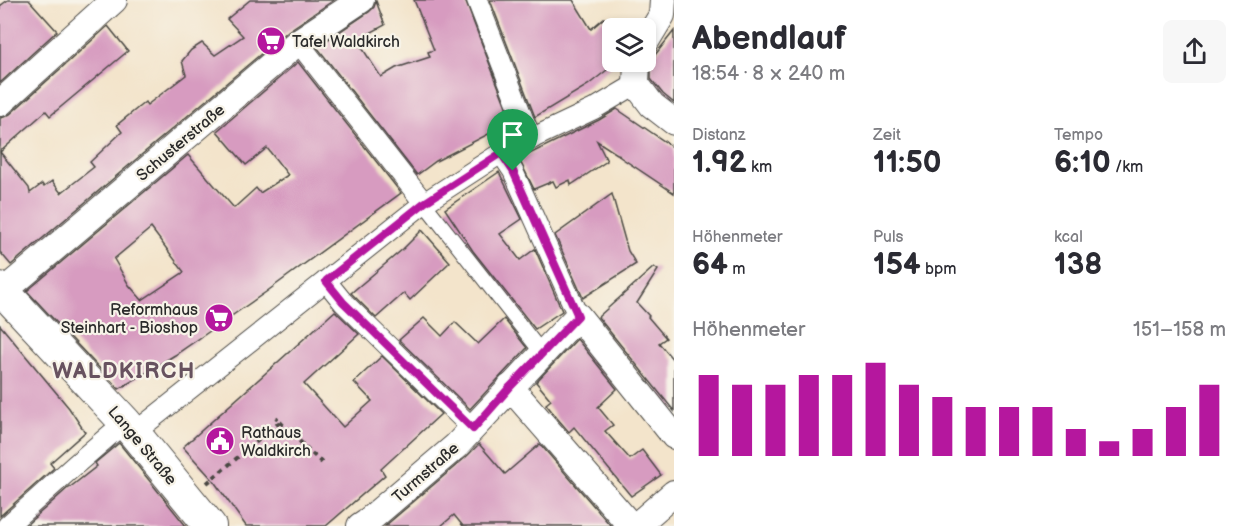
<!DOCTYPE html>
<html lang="de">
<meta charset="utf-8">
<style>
:root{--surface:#fff;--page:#f7f7f7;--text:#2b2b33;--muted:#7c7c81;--accent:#b5179e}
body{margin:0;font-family:"Balsamiq Sans",sans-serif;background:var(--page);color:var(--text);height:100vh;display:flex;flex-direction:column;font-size:22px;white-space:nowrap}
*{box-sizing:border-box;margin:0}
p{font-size:20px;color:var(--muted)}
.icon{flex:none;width:33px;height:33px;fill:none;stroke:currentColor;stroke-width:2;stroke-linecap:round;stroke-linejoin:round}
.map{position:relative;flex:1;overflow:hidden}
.side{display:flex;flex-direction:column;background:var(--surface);width:570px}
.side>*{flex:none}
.controls{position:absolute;left:602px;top:18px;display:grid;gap:12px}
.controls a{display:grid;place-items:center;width:54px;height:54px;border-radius:9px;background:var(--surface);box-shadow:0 3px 9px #0003;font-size:30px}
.pin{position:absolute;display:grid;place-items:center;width:51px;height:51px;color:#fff;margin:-62px -26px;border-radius:50% 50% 50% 0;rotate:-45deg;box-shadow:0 0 6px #0007}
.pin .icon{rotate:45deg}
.round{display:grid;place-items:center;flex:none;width:63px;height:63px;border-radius:9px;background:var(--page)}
.head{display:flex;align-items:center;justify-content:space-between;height:102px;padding:0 18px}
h1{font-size:33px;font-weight:700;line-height:45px}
.figures{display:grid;grid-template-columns:repeat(3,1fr);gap:9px;height:102px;padding:6px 18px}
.figures div{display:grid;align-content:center}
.figures b{font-size:30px;font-weight:700}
.figures small{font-size:16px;font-weight:400}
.figures p{font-size:16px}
.chart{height:168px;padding:12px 18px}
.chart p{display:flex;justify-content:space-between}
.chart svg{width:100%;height:108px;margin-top:6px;stroke:var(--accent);stroke-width:6}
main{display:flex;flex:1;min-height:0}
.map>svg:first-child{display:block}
</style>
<main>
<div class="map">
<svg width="674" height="526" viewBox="0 0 674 526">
<rect width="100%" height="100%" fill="#f7f3e8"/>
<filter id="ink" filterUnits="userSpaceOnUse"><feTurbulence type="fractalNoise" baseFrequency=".0167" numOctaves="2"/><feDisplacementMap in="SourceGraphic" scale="12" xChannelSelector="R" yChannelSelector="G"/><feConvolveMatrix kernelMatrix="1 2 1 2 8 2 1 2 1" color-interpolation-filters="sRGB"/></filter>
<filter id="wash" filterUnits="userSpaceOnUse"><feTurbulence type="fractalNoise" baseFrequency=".008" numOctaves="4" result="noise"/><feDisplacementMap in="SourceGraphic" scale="24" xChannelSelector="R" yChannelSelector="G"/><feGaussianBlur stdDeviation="1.35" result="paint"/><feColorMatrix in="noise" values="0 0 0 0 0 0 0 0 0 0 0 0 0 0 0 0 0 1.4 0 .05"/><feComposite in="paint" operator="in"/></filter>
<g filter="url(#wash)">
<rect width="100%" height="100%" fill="#f3e4cb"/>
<g id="blocks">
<g fill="#d79bc0" fill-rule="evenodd">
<polygon points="8,0 29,0 57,31 0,83 0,6"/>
<polygon points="250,0 334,0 288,31 11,265 0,252 0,152 29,188 30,193 42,184 44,187 52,181 61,193 94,167 90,162 122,132 117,125 145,102 147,105 186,75 182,61 191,50 202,43 215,55 243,36 227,19"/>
<polygon points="414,0 465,0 512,122 436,161 417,175 317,47 369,12 374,7 376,1 385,25 357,40 381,77 396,68 430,57 428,52 434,50"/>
<polygon points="490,0 573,0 591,29 604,18 612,33 612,66 588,85 535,117"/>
<polygon points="108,26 128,51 50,116 46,111 0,152 0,118 4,117 10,114"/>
<polygon points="674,31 674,103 663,94 651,79 651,60"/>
<path d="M298,62L401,193L266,292L207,333L175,355L119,389L27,291L188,155L234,208L256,188L260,193L288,175L267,148L246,165L217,131ZM151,228L184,272L142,300L129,285L114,259Z"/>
<polygon points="617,109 674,148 674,193 620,157 618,154 617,154 597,141 607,161 571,185 570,180 556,187 553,181 534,189 519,159 599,120"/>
<polygon points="499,172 522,219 500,234 520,260 535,249 562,311 535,329 473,251 445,209"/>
<polygon points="612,194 628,251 636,264 583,298 555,235"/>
<polygon points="422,230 450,262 410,300 404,293 376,318 351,293 403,249"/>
<polygon points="654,267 658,270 637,303 649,316 648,317 666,338 659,343 674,361 674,411 598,317"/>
<polygon points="335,311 359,334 304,384 343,427 372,401 354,382 382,356 441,414 381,469 385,475 326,526 246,526 213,480 183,447"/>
<polygon points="424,318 442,336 455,322 478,344 504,319 527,348 470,409 399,340"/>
<polygon points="0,325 69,408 85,432 50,463 54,468 0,516"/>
<polygon points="577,339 617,389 598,407 613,425 605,431 630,459 642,450 661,475 631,496 574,427 569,432 557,418 546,404 551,400 536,382"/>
<polygon points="119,443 186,526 25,526 69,487 69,488 97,466 95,463"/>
<polygon points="479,444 505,474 540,444 611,526 463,526 454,515 441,526 385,526 466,457"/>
</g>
</g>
</g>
<g filter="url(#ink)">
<use href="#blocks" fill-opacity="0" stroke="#494743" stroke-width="1.5"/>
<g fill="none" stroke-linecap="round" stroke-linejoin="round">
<g stroke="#494743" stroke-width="16">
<polyline id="service" points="424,203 542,353"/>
</g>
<g stroke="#494743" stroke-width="22">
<g id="pedestrian">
<polyline points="477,0 524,121 532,139"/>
<polyline points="298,42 424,203"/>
<polyline points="501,153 513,171 578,316"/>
<polyline points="326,281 343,302 473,429"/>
<polyline points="134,433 424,203 501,153 594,109 636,84"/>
<polyline points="7,526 75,465 125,422"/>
</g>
</g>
<g stroke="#494743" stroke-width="28">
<g id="minor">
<polyline points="645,43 662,15 663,0"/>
<polyline points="637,62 636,84 652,105 674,122"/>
<polyline points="0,103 114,0"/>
<polyline points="4,291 298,42 361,0"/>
<polyline points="510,387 631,526"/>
<polyline points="360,526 369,520 456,446 578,316 674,436"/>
<polyline points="636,526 674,493"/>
</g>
</g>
<g stroke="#494743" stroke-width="34">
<polyline id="tertiary" points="0,288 125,422 210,526"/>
</g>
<g stroke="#494743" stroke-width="4" stroke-dasharray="4.5 4.5" stroke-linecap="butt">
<polyline points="280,422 325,466"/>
<polyline points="207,483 280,422 276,417"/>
</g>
<use href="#service" stroke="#fff" stroke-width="14"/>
<use href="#pedestrian" stroke="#fff" stroke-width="20"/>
<use href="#minor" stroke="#fff" stroke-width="26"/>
<use href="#tertiary" stroke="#fff" stroke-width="32"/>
</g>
</g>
<g fill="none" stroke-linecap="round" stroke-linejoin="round" filter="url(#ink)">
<g stroke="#fff" stroke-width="12">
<polygon id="route" points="501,153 513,171 578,316 510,387 473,429 343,302 326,281 424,203"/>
</g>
<use href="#route" stroke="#b5179e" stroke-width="8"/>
</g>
<defs>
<g id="supermarket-disc" transform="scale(1.5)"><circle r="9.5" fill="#b5179e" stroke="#f7f3e8"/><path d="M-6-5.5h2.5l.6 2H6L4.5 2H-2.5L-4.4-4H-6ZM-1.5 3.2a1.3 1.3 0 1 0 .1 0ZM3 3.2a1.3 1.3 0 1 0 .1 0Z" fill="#fff"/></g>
<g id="civic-disc" transform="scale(1.5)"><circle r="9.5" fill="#b5179e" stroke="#f7f3e8"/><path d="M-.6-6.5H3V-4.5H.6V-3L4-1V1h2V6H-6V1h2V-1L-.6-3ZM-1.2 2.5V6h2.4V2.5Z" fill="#fff"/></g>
</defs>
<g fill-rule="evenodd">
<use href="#supermarket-disc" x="271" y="41"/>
<use href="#supermarket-disc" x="219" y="318"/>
<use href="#civic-disc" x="220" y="441"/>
</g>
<g text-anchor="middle" stroke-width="4.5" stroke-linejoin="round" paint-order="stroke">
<g font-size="16" fill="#2b2b2b" stroke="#f7f3e8" text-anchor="start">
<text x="292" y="47">Tafel Waldkirch</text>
<text x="198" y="315" text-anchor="end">Reformhaus<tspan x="198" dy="18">Steinhart - Bioshop</tspan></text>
<text x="241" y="438">Rathaus<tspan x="241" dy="18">Waldkirch</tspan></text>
</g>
<g font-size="16" fill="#2b2b2b" stroke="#f7f3e8">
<text transform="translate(180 142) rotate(-40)" y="6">Schusterstraße</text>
<text transform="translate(143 445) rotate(50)" y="6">Lange Straße</text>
<text transform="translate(425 472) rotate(-41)" y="6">Turmstraße</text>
</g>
<g font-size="22" font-weight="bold" letter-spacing="1.5" fill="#67525f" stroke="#f7f3e8">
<text x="124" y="378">WALDKIRCH</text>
</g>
</g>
</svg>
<div class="controls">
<a><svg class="icon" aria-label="layers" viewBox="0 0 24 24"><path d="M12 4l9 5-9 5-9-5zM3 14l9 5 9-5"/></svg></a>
</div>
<div class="pin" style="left:513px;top:171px;background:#1e9e55"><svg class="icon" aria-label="arrive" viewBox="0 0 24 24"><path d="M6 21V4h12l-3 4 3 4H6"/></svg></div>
</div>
<section class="side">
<div class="head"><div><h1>Abendlauf</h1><p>18:54 · 8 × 240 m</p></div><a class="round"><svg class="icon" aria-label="share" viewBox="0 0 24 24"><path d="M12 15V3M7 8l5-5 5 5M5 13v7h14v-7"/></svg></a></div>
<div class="figures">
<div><p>Distanz</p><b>1.92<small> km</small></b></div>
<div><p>Zeit</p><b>11:50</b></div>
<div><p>Tempo</p><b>6:10<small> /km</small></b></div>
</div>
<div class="figures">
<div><p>Höhenmeter</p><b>64<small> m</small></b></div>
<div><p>Puls</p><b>154<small> bpm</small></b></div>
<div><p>kcal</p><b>138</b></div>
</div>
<div class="chart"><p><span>Höhenmeter</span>151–158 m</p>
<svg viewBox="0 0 160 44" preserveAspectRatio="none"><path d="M5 44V11M15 44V15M25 44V15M35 44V11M45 44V11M55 44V6M65 44V15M75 44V20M85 44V24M95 44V24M105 44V24M115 44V33M125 44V38M135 44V33M145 44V24M155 44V15"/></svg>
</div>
</section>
</main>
